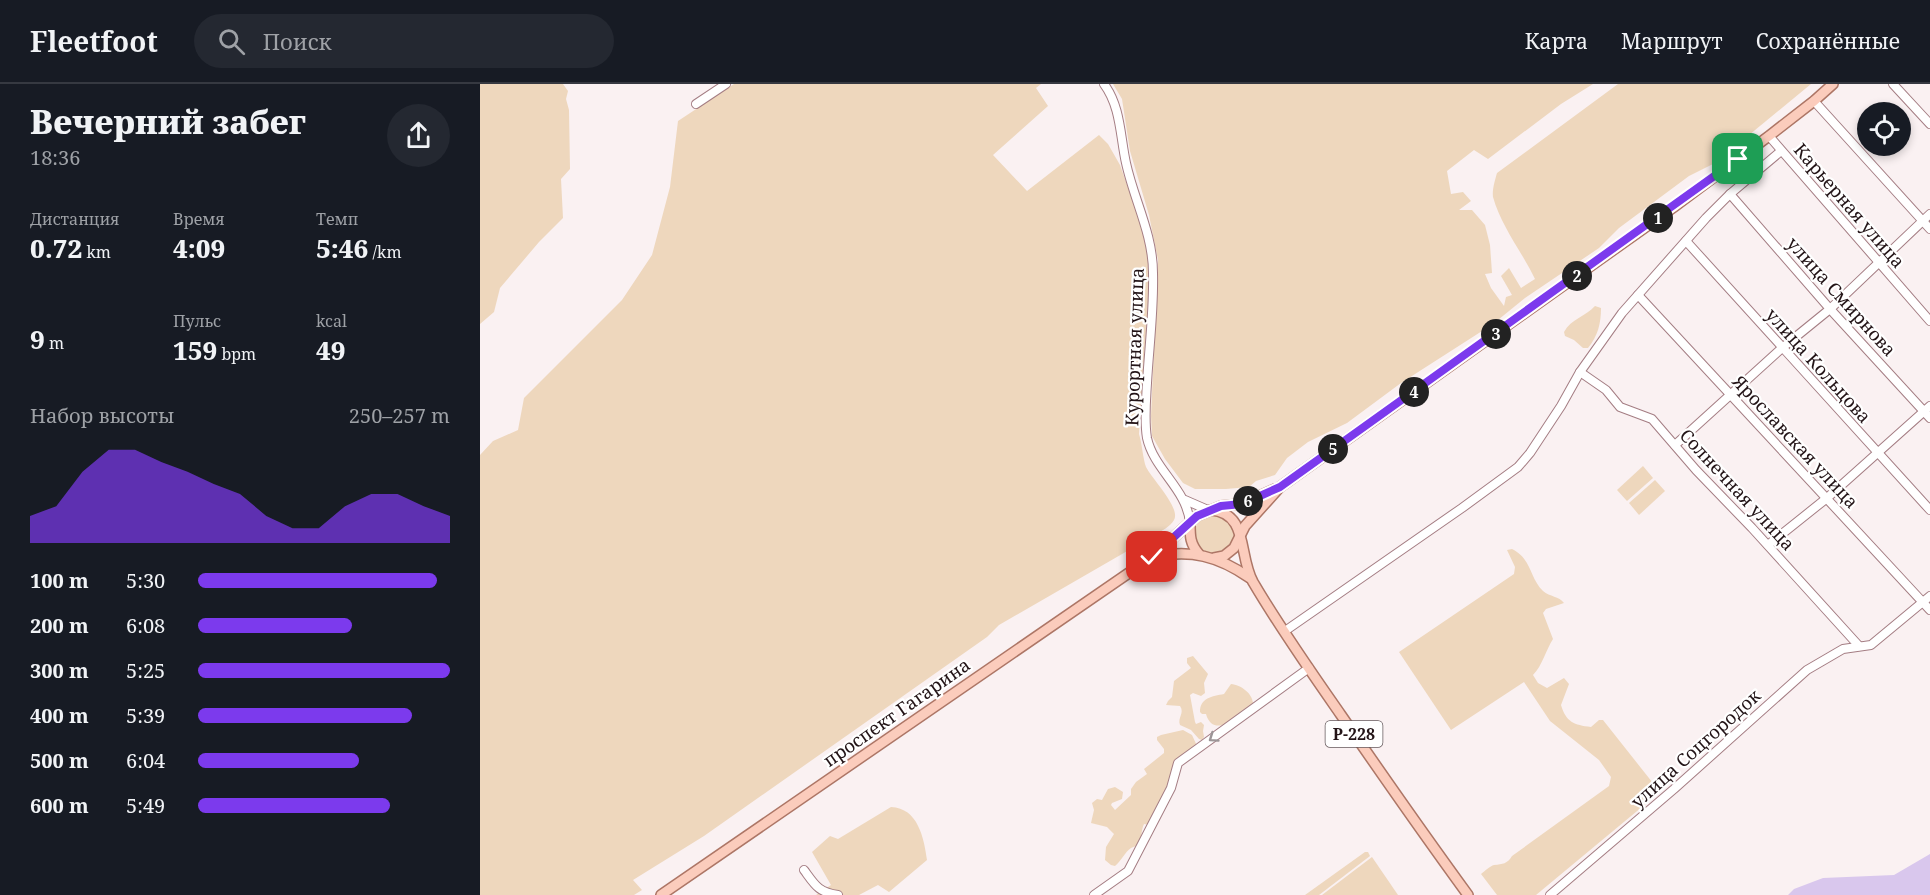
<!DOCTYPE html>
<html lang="ru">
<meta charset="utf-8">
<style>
:root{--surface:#171b24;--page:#242831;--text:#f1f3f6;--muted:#9ea1a6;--line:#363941;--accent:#7c3aed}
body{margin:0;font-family:"Noto Serif",serif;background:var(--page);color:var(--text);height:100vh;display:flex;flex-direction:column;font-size:22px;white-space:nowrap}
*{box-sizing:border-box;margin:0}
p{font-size:20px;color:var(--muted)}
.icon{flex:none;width:33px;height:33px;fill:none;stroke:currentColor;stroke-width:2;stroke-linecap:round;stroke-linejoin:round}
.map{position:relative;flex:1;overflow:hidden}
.drawer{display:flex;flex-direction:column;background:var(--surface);width:480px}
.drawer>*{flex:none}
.fabs{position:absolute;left:1377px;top:18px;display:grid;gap:12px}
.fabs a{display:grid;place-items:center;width:54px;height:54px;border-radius:50%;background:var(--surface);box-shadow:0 3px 9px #0003;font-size:30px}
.pin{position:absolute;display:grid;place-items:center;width:51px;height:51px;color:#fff;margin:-26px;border-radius:12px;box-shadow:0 3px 9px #0006}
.km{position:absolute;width:30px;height:30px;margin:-15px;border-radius:50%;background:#222;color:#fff;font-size:16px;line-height:30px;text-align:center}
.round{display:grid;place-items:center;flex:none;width:63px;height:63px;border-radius:32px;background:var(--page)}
.summary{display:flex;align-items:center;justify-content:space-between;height:102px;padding:0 30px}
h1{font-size:33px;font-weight:800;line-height:45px}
.stats{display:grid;grid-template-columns:repeat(3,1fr);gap:9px;height:102px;padding:6px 30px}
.stats div{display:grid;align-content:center}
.stats b{font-size:26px;font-weight:800}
.stats small{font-size:16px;font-weight:400}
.stats p{font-size:16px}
.chart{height:168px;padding:12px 30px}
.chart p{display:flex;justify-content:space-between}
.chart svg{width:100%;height:108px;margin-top:6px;fill:var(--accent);opacity:.7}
ul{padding:0 30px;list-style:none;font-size:20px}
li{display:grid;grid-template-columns:96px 72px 1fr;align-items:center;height:45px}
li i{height:15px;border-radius:8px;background:var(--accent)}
header{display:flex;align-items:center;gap:36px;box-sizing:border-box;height:84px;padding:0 30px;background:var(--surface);border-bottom:2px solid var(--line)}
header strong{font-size:28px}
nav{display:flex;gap:33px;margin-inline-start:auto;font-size:21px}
.search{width:420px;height:54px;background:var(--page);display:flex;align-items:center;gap:15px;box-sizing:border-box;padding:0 21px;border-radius:33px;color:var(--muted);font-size:22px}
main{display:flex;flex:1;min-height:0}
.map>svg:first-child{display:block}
</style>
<header>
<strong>Fleetfoot</strong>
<div class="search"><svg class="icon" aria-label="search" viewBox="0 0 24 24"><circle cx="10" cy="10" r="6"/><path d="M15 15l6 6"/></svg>Поиск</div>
<nav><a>Карта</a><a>Маршрут</a><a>Сохранённые</a></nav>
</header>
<main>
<section class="drawer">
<div class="summary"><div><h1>Вечерний забег</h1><p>18:36</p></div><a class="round"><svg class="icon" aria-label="share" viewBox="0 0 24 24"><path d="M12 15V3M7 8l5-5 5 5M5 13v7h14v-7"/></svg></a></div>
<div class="stats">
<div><p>Дистанция</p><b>0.72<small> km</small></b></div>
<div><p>Время</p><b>4:09</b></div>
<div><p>Темп</p><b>5:46<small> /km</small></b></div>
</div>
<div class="stats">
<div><b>9<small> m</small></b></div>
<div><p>Пульс</p><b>159<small> bpm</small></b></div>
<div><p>kcal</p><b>49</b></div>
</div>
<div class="chart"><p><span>Набор высоты</span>250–257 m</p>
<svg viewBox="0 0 160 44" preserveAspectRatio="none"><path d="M0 44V33L10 29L20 15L30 6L40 6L50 11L60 15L70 20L80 24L90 33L100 38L110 38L120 29L130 24L140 24L150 29L160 33V44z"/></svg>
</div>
<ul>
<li><b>100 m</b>5:30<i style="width:95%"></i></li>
<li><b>200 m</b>6:08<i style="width:61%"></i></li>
<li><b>300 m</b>5:25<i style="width:100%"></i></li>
<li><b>400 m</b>5:39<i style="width:85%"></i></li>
<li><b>500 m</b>6:04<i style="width:64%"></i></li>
<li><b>600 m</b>5:49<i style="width:76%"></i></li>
</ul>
</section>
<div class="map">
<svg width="1450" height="811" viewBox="0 0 1450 811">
<rect width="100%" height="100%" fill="#faf1f2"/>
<g fill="#eed7bd">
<polygon points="0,0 83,0 88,7 86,15 89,26 90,85 81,95 83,134 59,158 20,204 14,228 0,240"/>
<path d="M254,0H561L556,4L568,22L513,71L547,107L619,51L628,60L640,81L662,143L668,165L669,203L659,350C662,359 663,375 666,383C672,395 701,424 694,436C690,443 681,447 675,451L519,541L507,553L224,752L153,796L162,806L154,811H0V371L13,357L38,346L44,314L142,216L172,171L190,103L198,37Z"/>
<path d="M633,0H1113L1081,20L1008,75L994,66L967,87L971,110L983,108L991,117L979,126H992L1005,141L1010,161L1012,189L1005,190L1011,204L1024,222L1026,213L1032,211L1021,192L1029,184L1041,204L1055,195C1042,168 1021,142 1013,113C1012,106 1015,96 1017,89L1138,0H1331L1235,79L1209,92L1139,144L1119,164L1045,214L1013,240L921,299L867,339L828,358L807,374L795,391L776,397L769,403L746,405H715L703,399L685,375L672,352L671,332L678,176L669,131L650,67L642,15Z"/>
<path d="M1115,222L1121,224C1121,239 1118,252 1108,264H1103L1094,256L1085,252L1084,248C1091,235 1106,232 1115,222Z"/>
<polygon points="1163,382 1173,394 1147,417 1137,406"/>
<polygon points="1175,396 1185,407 1159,431 1149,419"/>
<circle cx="734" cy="451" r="20"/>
<path d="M1032,465C1052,475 1049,493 1063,507C1070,513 1079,512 1084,519L1066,525L1063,529L1073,555C1066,566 1062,582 1053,591L1058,599L1067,604L1084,594L1089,600L1081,621C1086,638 1094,641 1111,643L1119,636H1123L1180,708L1056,811H1017L1001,790C1005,787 1010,782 1014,781C1023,780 1027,780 1032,772L1129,702L1131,693L1119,676L1070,637L1044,598L971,646L919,568L1034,490L1035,483L1027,466Z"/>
<path d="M713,572L728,590L724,599L725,609L721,612L713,609L710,611L715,638L716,640L721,638L724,641L723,647L724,653L722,656L719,655L711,646L700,641C697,634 705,629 700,622L686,621L688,617L692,613L694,597L711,584L707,579V574Z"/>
<path d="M751,600C761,601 772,609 773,619C763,632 733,656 726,630H722L720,628C720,614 732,612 744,610Z"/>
<path d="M703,646L712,651L718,664L697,679L690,703L670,741L664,740C661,746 662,753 659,759C656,764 656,761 651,764C645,768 641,777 635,782L631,781L625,776L626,763L634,750L627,743L611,739L614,726L612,719L617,715L622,716L628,705L635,703L643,708L642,715L632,719L631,721L635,726L651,711V705L656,698L667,690L664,685L684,669V665L677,656V653L681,651Z"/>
<path d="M411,723C438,724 444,754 447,776L409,808L398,801L379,811H336L351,801L332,768L350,752L358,755Z"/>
<polygon points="885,768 888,768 890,772 839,811 825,811"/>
<polygon points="892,773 918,811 842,811"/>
</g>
<polygon fill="#d9c7ed" points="1450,770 1450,811 1308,811 1314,805 1343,794 1414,791"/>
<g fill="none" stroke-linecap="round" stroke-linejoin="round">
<g stroke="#a47d83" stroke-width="10">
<g id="minor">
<path d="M624,0C641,23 640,52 646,79C654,116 673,150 673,189C674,226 669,263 667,299C666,317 664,336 667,354C674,386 707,405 710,439"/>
<polyline points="1413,0 1450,40"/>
<polyline points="1334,17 1450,145"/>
<polyline points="216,20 246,0"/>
<polyline points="1289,52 1450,237"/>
<polyline points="1250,110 1350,225 1450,334"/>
<polyline points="1206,157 1450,426"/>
<polyline points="1158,211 1450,526"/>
<polyline points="1100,288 1126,306 1140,323 1172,335 1216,386 1272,444 1379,562"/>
<polyline points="1195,361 1302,264 1350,225 1450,130"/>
<polyline points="705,416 728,426"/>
<polyline points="1288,461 1347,414 1450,322"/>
<polyline points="805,547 982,424 1038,383 1050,369 1081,322 1100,288 1142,229 1226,134 1250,110 1301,67"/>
<path d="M324,786C335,801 338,808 358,811"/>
<polyline points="614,811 648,787 691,704 698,679 829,584"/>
<polyline points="1070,811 1194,705 1327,586 1363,565 1391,561 1450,512"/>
</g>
</g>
<g stroke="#ad7666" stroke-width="12">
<g id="major">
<path d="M731,426C769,429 758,471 773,498C800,544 831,588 861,631C903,692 945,752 988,811"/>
<path d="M710,439C710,452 710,460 719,470"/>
<path d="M673,473C711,465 738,472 770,494"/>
<polyline points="734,474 744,472 754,464 765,442 800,403 1195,122 1289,52 1334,17 1353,0"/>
<polyline points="181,811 672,473 717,432 741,422 762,420 795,405"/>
</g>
</g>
<use href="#minor" stroke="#fff" stroke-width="8"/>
<use href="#major" stroke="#fbccbc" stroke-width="9"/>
</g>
<defs><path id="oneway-chevron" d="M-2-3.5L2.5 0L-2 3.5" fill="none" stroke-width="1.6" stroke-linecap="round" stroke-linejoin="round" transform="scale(1.5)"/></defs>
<use stroke="#9c9597" href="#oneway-chevron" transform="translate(733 654) rotate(145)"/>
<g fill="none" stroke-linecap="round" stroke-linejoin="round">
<g stroke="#fff" stroke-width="12">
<polyline id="route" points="672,473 717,432 741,422 762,420 800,403 1258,75"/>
</g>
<use href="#route" stroke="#7c3aed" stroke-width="8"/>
</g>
<g text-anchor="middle" stroke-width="4.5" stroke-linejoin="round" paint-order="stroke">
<rect fill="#fff" stroke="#655a5d" stroke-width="1.5" x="845.5" y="637" width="57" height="26" rx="4.5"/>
<g font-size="16" font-weight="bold" fill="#231417">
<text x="874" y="656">Р-228</text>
</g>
<g font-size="18" fill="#231417" stroke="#fff">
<text transform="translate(1369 122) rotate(49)" y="6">Карьерная улица</text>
<text transform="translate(1361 213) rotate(48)" y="6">улица Смирнова</text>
<text transform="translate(655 263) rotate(-88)" y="6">Курортная улица</text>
<text transform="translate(1338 282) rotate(48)" y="6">улица Кольцова</text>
<text transform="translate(1315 358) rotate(47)" y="6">Ярославская улица</text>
<text transform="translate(1257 406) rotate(47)" y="6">Солнечная улица</text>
<text transform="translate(417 629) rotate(-35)" y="6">проспект Гагарина</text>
<text transform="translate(1216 665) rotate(-42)" y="6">улица Соцгородок</text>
</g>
</g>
</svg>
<div class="fabs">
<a><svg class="icon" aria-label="locate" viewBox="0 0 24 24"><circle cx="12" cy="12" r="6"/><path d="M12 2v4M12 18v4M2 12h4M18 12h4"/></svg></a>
</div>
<div class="pin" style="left:1258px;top:75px;background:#1e9e55"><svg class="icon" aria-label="arrive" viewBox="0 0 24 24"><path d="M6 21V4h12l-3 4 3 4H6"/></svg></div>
<div class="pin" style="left:672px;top:473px;background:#d93025"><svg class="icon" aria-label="check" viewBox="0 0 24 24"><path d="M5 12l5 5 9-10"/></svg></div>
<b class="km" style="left:1178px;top:134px">1</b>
<b class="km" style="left:1097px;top:192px">2</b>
<b class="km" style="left:1016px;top:250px">3</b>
<b class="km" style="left:934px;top:308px">4</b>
<b class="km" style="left:853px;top:365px">5</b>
<b class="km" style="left:768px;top:417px">6</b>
</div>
</main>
